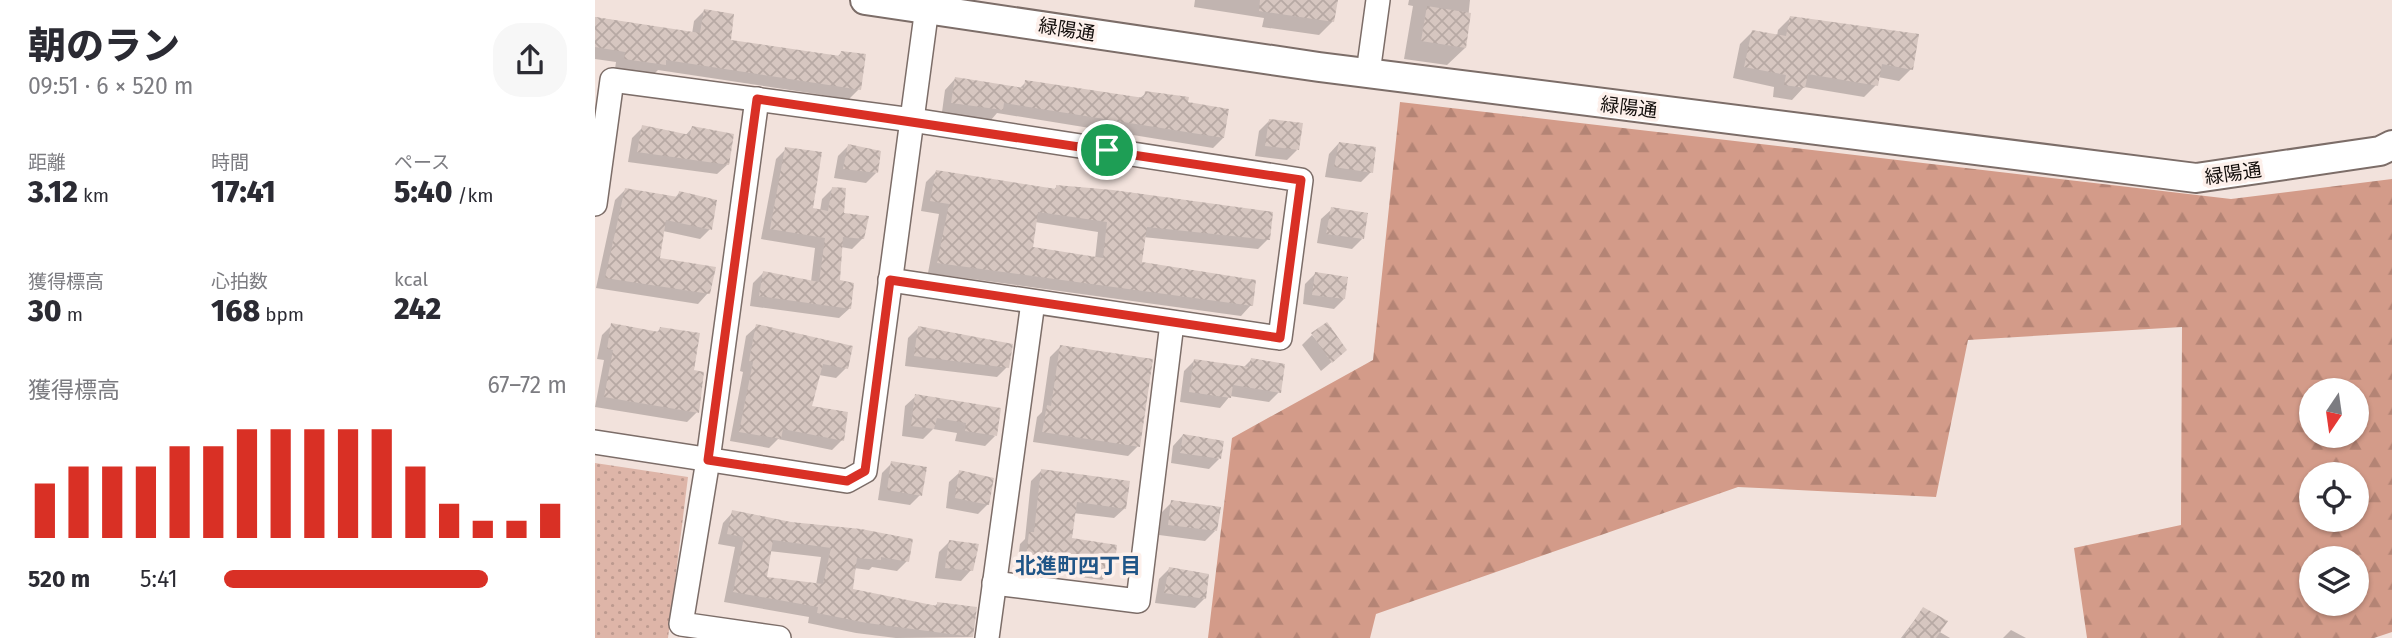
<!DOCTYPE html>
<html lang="ja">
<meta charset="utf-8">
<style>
:root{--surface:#fff;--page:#f7f7f7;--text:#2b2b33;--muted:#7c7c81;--accent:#d93025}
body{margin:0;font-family:"Fira Sans","Noto Sans JP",sans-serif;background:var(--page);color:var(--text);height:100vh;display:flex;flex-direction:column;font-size:26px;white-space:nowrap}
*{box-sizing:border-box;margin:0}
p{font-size:23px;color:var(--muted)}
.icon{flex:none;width:38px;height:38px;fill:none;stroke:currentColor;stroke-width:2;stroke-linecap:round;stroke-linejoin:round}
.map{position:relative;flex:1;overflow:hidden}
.sheet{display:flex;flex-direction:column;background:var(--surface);width:595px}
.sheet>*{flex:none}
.needle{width:46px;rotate:193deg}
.fabs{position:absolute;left:1704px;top:378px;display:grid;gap:14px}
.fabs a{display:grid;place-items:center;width:70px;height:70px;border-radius:50%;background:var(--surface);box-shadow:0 2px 5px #0004;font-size:35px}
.pin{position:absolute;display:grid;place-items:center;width:60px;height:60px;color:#fff;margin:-30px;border:4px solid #fff;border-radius:50%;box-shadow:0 2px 7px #0007}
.round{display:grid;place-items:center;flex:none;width:74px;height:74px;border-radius:28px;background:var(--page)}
.summary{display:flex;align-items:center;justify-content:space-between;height:119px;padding:0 28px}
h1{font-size:38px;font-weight:800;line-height:52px}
.metrics{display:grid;grid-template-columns:repeat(3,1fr);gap:10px;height:119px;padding:7px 28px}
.metrics div{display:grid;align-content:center}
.metrics b{font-size:30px;font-weight:800}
.metrics small{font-size:19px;font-weight:400}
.metrics p{font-size:19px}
.chart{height:196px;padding:14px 28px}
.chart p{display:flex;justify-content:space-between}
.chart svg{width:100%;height:126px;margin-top:7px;stroke:var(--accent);stroke-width:6}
ul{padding:0 28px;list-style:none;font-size:23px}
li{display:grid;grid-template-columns:112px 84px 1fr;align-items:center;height:52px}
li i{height:18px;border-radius:9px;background:var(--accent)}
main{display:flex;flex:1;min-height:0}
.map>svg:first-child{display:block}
</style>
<main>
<section class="sheet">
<div class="summary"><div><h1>朝のラン</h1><p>09:51 · 6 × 520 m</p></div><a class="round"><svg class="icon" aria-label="share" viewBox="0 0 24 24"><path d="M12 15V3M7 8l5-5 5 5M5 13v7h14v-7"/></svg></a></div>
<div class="metrics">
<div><p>距離</p><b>3.12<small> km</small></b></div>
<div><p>時間</p><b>17:41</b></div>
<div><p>ペース</p><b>5:40<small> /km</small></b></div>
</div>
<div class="metrics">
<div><p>獲得標高</p><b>30<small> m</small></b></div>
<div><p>心拍数</p><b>168<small> bpm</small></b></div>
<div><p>kcal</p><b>242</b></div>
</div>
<div class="chart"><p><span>獲得標高</span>67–72 m</p>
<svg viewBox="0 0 160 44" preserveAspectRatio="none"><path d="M5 44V25M15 44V19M25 44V19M35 44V19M45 44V12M55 44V12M65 44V6M75 44V6M85 44V6M95 44V6M105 44V6M115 44V19M125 44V32M135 44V38M145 44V38M155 44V32"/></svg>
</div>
<ul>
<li><b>520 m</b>5:41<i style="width:77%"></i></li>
</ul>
</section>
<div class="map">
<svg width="1797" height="638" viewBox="0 0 1797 638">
<defs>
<pattern id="forest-firs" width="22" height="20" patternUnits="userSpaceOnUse" patternTransform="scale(1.75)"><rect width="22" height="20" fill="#d39b89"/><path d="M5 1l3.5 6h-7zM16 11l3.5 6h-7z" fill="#b48475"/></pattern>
<pattern id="park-dots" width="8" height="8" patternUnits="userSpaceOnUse" patternTransform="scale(1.75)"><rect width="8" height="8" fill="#deb5a8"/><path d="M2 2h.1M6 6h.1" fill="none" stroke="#bd9a8f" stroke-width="1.8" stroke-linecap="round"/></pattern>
<pattern id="building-cross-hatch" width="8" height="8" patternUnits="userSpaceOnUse" patternTransform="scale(1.75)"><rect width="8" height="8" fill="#d6c6c0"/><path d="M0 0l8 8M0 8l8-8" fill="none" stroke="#b7a9a4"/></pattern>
</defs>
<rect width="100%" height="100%" fill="#f2e2dc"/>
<path fill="url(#forest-firs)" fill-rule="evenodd" d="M805,102L1636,199L1797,179V632L1779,638H1492L1479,548L1586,525L1587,327L1373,340L1341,497L1143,487L781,614L775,638H613L637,438L778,360ZM1717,390H1762V436H1717ZM1717,474H1762V520H1717ZM1717,558H1762V604H1717Z"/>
<polygon fill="url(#park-dots)" points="0,463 93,477 73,638 0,638"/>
<g fill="#0003" fill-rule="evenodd">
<polygon points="600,0 741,0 738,21 724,35 667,27 669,18 599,7"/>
<polygon points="814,0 875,0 870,48 852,65 809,59 818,6 813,5"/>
<polygon points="109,11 134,42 242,57 246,53 264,89 254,99 63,70 59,74 20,69 21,62 0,59 0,17 97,34 99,21"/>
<polygon points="1195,18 1316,69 1304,81 1283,77 1281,85 1269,97 1209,87 1197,100 1178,97 1179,87 1138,78 1145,44 1157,32 1182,36 1183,30"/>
<polygon points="360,79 424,89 431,82 544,99 551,93 591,104 628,138 618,148 402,113 396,120 347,112 350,90"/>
<polygon points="674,121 702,150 692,160 660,156 664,131"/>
<polygon points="48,127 90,136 97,128 133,164 122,174 33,162 37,138"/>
<polygon points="744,143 776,172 766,182 730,177 734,154"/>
<polygon points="253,146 281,173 271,183 239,178 243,156"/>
<polygon points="191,149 216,210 225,211 227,199 237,189 247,214 267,239 257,249 246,247 244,282 255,308 244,318 155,306 158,283 168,273 216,282 220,248 166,239 181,159"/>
<path d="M341,172L458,191L462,186L673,239L663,249L548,237L545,264L656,305L646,316L333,273L344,214L326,211L331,182ZM440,222L503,232L500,259L436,249Z"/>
<polygon points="30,190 80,198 84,193 115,229 105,239 68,231 62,260 113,293 103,304 1,288 20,200"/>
<polygon points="737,209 767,239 757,249 722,243 726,219"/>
<polygon points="721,273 749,299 739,309 708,304 710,284"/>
<polygon points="17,325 61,333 65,329 97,372 102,412 92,422 0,407 9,360 2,359 7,335"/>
<polygon points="162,326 251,368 241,378 224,375 215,407 247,440 237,450 183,439 174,448 135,441 148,372 145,371 151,336"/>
<polygon points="323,328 412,367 402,377 310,366 313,338"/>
<polygon points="717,335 739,360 726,371 707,345"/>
<polygon points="466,346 543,446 533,456 438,442 442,417 447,412 455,357"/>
<polygon points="600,360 648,368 656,360 684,392 674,402 635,396 625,408 585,402 589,371"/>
<polygon points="321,396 400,436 390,446 360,441 362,433 338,429 328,439 307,436 310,406"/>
<polygon points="588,435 624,459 614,469 576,463 578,446"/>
<polygon points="297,463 325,495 315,505 283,500 287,473"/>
<polygon points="446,471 530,508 519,518 478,513 475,539 517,570 507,580 422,568 425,544 430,539 436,481"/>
<polygon points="365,472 393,504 383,514 351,508 354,482"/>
<polygon points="577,502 620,531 610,541 564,535 567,512"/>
<path d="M138,512L312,561L302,571L277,567L274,570L259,568L256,591L339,607L343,603L377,637L301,638L261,633L213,623L214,617L129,602L140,547L123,544L128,523ZM174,551L226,557L221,585L170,578Z"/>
<polygon points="354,542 376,570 366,581 340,578 344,552"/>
<polygon points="574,569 610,598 600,608 560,603 564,579"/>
<polygon points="1328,609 1343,631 1355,638 1306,638"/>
<polygon points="1416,630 1431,638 1408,638"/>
</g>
<g fill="url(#building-cross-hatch)" fill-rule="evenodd">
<polygon points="665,0 743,0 739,22 664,11"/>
<polygon points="832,6 876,13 871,48 826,41"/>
<polygon points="109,9 139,14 136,40 245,56 246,51 271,54 266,90 71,60 71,65 29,59 30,52 0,47 0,17 105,33"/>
<polygon points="1195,16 1324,34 1318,70 1287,64 1283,86 1213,74 1210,88 1189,85 1191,75 1149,67 1157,30 1191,36"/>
<polygon points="360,77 429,88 430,80 549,98 550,91 594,97 593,102 634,109 629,138 409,103 408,110 356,103"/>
<polygon points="674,119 708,123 704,150 670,146"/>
<polygon points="47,125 95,135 97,126 139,134 134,165 42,152"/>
<polygon points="744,142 781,147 778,173 739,167"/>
<polygon points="253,144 286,151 283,173 248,169"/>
<polygon points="190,147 227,152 218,208 233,211 237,187 251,188 249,213 274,216 269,239 248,237 245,280 259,283 256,309 164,296 168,271 224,282 230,238 175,229"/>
<path d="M341,170L461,189V185L518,190L678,212L675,240L552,227L547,262L661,280L658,306L342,263L354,204L335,201ZM443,212L512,222L508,258L438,247Z"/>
<polygon points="30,188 83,197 84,191 122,200 117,230 71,220 65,258 121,267 115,294 10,278"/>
<polygon points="736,207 773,213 769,239 731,234"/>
<polygon points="720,272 753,277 750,299 717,295"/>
<polygon points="732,322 752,350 737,363 716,333"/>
<polygon points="16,323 64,332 65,327 105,333 99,370 109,372 104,413 9,397 18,350 12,349"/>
<polygon points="161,324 258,346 253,369 228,364 217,406 253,412 249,441 188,429 186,439 144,432 158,362 154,361"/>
<polygon points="323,326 418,344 414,368 319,356"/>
<polygon points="465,345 558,359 545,447 447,432 452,405 456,406"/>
<polygon points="656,358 690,364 686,393 638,385 636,398 594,392 599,359 654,367"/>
<polygon points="320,394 406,408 402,436 370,431 371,423 342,418 339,429 316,426"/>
<polygon points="588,434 629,441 626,459 585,453"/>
<polygon points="296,461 332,467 327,496 292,490"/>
<polygon points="446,469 535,481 531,509 482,502 477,538 522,545 519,570 431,558 434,532 439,532"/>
<polygon points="364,470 399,478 394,505 360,498"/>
<polygon points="576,500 626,507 622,531 573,525"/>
<path d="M137,510L196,522L266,529L318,539L314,562L286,557V560L262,558L258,589L342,606V602L382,607L378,637L272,623L222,613L223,607L138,592L149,537L132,534ZM178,540L236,548L228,584L172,577Z"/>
<polygon points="354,540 384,544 378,571 350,568"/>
<polygon points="574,567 614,574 611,599 569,593"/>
<polygon points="1328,607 1353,621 1341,638 1308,638"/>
</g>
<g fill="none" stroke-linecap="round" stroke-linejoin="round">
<g stroke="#7c6d68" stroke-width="26">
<g id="minor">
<polyline points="773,73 783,0"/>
<polyline points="162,99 113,460 86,624 184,638"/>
<polyline points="0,204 17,80 317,120 706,180 685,338 295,280"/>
<polyline points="0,442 252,481 270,471 333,0"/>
<polyline points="399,583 543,601 577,323"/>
<polyline points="392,638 438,302"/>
</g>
</g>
<g stroke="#7c6d68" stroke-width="32">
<polyline id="tertiary" points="270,0 724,67 1601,178 1785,151 1797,145"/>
</g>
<use href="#minor" stroke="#fff" stroke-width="23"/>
<use href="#tertiary" stroke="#fff" stroke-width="28"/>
</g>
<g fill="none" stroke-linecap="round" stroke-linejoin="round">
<g stroke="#fff" stroke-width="14">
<polygon id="route" points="162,99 706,180 685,338 295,280 270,471 252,481 113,460"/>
</g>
<use href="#route" stroke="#d93025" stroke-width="9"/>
</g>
<g text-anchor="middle" stroke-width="7" stroke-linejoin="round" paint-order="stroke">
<g font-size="19" fill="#120d0b" stroke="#fdf0eb">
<text transform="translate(472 29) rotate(9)" y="7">緑陽通</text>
<text transform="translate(1034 107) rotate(7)" y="7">緑陽通</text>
<text transform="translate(1638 173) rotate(-8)" y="7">緑陽通</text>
</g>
<g font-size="21" font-weight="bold" fill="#205587" stroke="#fdf0eb">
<text x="483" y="573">北進町四丁目</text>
</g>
</g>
</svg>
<div class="fabs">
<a><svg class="needle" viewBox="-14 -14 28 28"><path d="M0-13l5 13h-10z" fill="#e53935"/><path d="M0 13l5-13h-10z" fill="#7c7c81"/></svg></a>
<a><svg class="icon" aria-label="locate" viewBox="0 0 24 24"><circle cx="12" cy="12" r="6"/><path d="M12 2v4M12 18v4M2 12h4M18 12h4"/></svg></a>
<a><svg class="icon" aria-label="layers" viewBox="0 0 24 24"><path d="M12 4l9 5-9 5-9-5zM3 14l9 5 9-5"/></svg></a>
</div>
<div class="pin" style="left:512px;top:150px;background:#1e9e55"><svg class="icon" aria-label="arrive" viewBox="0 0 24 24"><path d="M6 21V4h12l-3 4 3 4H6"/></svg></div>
</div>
</main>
